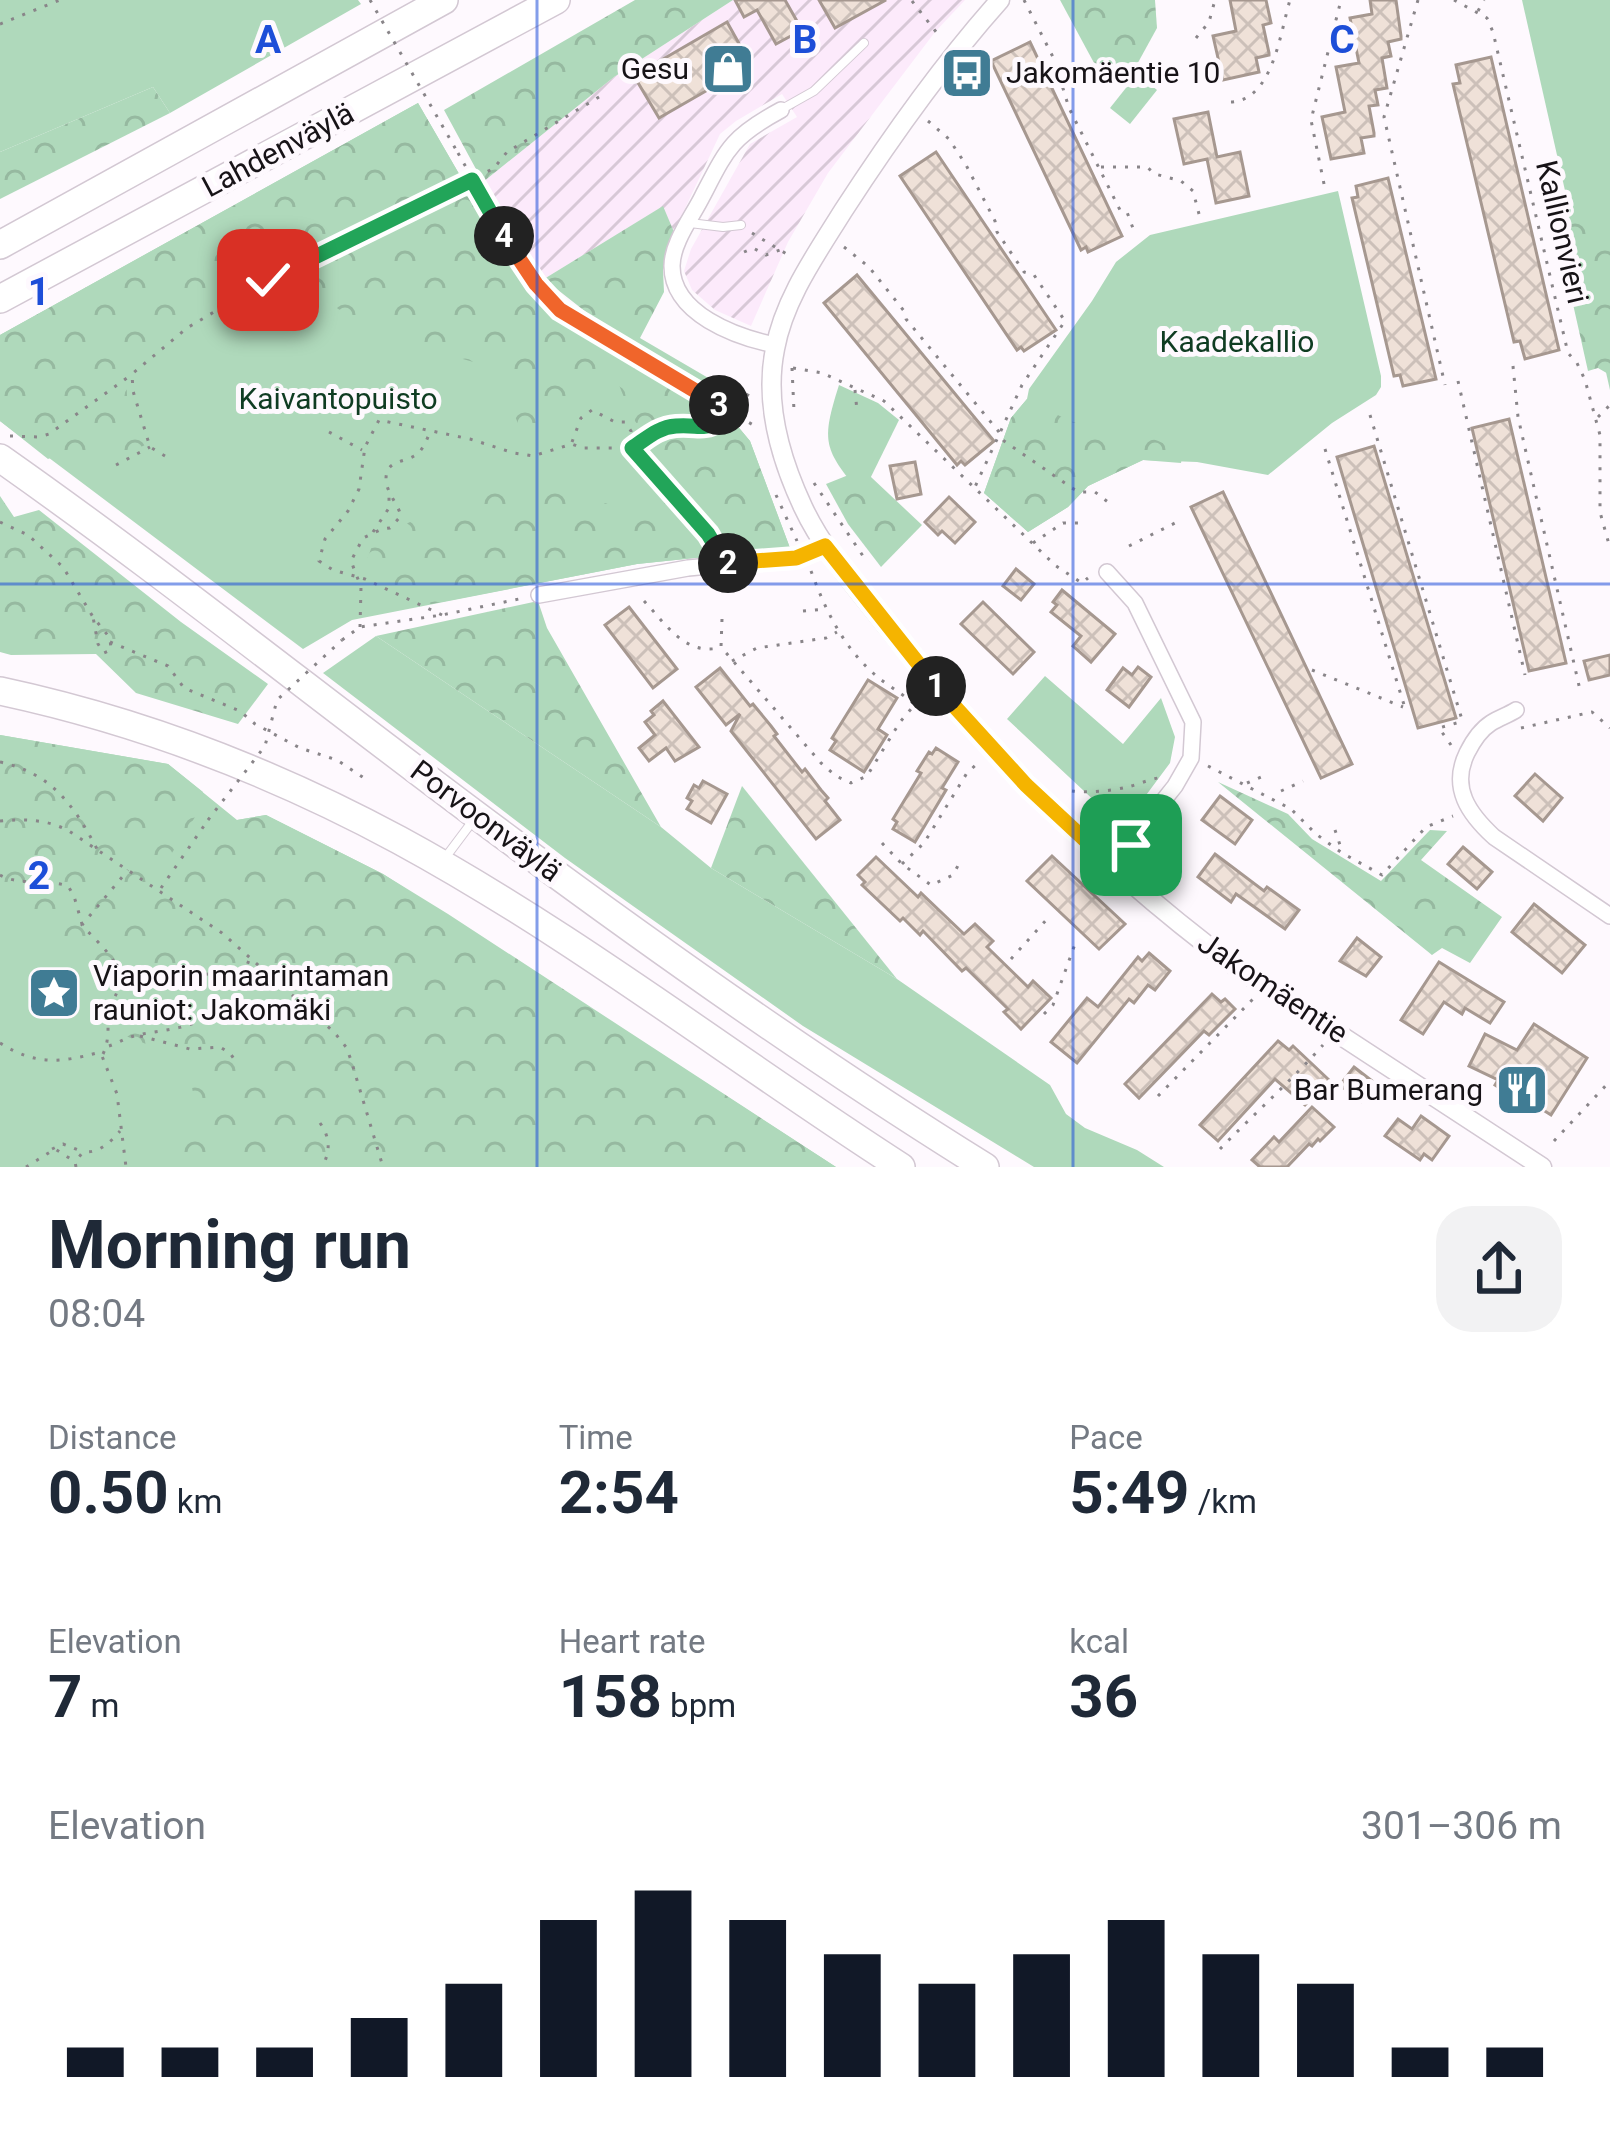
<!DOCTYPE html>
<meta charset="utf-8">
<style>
:root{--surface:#fff;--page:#f2f2f3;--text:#1f2937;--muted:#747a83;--accent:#111827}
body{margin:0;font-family:Roboto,sans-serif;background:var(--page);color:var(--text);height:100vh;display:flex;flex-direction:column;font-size:45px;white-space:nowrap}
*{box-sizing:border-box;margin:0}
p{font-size:39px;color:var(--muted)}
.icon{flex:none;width:66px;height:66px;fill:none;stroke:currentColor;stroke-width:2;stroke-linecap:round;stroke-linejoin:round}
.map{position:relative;height:1167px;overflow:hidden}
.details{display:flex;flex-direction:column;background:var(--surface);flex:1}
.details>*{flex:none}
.pin{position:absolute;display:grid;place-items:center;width:102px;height:102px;color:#fff;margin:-51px;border-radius:24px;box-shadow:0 6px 18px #0006}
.km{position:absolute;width:60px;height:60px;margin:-30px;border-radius:50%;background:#222;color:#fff;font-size:33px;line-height:60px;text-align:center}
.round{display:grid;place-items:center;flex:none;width:126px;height:126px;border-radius:36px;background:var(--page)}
.head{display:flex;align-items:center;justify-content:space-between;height:204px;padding:0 48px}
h1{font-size:66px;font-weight:700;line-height:90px}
.stats{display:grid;grid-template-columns:repeat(3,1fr);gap:18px;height:204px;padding:12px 48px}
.stats div{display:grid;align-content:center}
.stats b{font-size:60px;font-weight:700}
.stats small{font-size:33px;font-weight:400}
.stats p{font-size:33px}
.chart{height:336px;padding:24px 48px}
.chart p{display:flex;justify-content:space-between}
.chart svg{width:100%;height:216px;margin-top:12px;stroke:var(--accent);stroke-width:6}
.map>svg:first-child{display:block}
</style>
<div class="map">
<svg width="1610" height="1167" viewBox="0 0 1610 1167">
<defs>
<pattern id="industrial-furrows" width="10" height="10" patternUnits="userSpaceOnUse" patternTransform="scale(3)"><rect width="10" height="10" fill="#fceafb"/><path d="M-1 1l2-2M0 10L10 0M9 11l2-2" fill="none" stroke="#d7c8d6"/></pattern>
<pattern id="forest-crowns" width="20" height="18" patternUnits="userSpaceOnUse" patternTransform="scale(3)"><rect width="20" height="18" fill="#afd9bb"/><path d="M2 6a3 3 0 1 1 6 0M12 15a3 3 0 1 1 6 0" fill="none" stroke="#96b9a0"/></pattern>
<pattern id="building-cross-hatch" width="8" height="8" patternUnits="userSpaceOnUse" patternTransform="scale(3)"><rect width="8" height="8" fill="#efe1d8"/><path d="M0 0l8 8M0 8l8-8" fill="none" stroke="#ccc0b9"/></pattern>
</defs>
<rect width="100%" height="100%" fill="#fef9fe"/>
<polygon fill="url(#industrial-furrows)" points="733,0 965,0 935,32 828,173 788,242 751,326 715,310 692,290 684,271 691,249 750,144 797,117 782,94 736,121 720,134 674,232 662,207 544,279 483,182 614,77"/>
<g fill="#afd9bb">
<polygon points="0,0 358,0 361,4 170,113 153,87 0,152"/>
<polygon points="1522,0 1610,0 1610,390"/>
<polygon points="1137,74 1157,90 1130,124 1110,108"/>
<polygon points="418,103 513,267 546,309 584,336 735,423 750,441 790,548 637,564 352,620 303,649 0,421 0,335"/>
<polygon points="1338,191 1381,376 1381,387 1376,395 1332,423 1268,475 1197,462 1143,460 1088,486 1068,507 1028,532 984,493 1011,418 1027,399 1029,389 1092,301 1116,262 1150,235"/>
<path d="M839,385L878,403L899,420L862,495C823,449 821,442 839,385Z"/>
<polygon points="376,636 661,827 711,868 897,979 1050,1085 1066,1114 1085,1128 1137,1150 1164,1167 1034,1167 803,1026 565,858 323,673"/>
<polygon points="1045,676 1123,744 1161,698 1175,737 1170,763 1132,814 1115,820 1007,719"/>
<polygon points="0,735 168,764 237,820 266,815 383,874 836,1167 0,1167"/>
</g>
<g fill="url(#forest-crowns)">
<polygon points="635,0 733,0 614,77 483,182 444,110"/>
<polygon points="1060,0 1155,0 1157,28 1129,79 1100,74"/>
<polygon points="153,87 170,113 0,199 0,152"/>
<path d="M418,103L513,267L546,309L584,336L735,423L750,441L790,548L637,564L431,604L375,574L367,560L372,546L394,535L408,523L482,488L537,477L574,495L608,504H629L643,477L653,445L632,417L619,385L602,377C594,381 583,386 576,393C552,417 562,429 520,428L511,407L513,373L406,343L340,310L308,290L275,260L169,330L126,365L127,396L145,445L113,460C85,446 76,447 48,459L0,421V335Z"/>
<polygon points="663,206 674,232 663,270 664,292 640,338 722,386 721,392 605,327 544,279"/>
<polygon points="1564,212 1582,219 1610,223 1610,375 1598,368 1588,371 1553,215"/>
<path d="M1027,399C1050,411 1074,425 1100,430C1132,437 1157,432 1182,457L1181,463L1143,460L1088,486L1068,507L1028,532L984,493L1011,418Z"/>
<polygon points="846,476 871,477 922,525 881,567 848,524 826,484"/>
<polygon points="0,496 14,517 39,510 181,622 268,684 238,724 136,693 96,654 11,655 0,652"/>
<polygon points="538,601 547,628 661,827 376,636"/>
<path d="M0,735L168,764L203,792L197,814L159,873L175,883L207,842L237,820L266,815L383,874L448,914L836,1167H158L154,1163V1147C164,1138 171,1139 181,1133C203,1121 191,1082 187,1064L164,1051L118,1033C114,1021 111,1007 104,997C77,960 41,931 0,912Z"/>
<polygon points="1218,782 1288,814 1312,839 1381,881 1430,830 1447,831 1421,860 1502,917 1470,963 1442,948 1432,955"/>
<polygon points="742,786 897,979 711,868"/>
</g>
<g fill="url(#building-cross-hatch)" stroke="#a69890" stroke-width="3">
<polygon points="735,0 785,0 802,30 776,44 757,10 744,17"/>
<polygon points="819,0 886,0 835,28"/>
<polygon points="1230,0 1266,0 1271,23 1263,25 1269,53 1269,55 1256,58 1259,72 1223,80 1213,36 1236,31"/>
<polygon points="1370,0 1396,0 1401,36 1401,39 1388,42 1391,56 1382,58 1387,88 1375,90 1378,105 1369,106 1374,133 1374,136 1361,138 1364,153 1331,159 1322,117 1345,112 1336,67 1359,63 1350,18 1372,14"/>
<polygon points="727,22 751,65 659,118 634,76"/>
<polygon points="1030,42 1122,236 1088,252 1086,247 1081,250 991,61"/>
<polygon points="1491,57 1559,350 1525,359 1520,341 1514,342 1453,84 1460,83 1456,65"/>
<polygon points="1208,112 1217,157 1240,152 1249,196 1216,203 1207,159 1184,164 1174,119"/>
<polygon points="936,152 1056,330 1024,351 1021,347 1017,350 900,176"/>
<polygon points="1388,178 1436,379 1403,386 1400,375 1394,376 1352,198 1358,197 1356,186"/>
<polygon points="857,275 994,441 965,465 961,461 957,465 824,303"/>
<polygon points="1509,419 1566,663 1529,671 1472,428"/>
<polygon points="1374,446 1456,718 1418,728 1337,457"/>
<polygon points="915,462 921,494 897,499 890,466"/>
<polygon points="1223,492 1352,764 1321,778 1191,507"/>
<polygon points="949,497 975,522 955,543 942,531 938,535 925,522"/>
<polygon points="1016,569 1034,584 1021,600 1003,586"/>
<polygon points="1062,590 1115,634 1091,662 1073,646 1081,636 1051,612 1057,605 1053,602"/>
<polygon points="983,602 1034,652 1013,674 961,624"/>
<polygon points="629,607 677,669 653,688 605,625"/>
<polygon points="1610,655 1610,675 1589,680 1584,661"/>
<polygon points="1138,667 1151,677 1129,707 1107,690 1123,668 1132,675"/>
<polygon points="720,668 750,706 753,704 771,726 777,734 774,736 802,772 805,769 821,790 828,798 825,801 840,820 816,839 731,731 740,714 726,725 696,687"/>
<polygon points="868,680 897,698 878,729 887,735 864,772 830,750 836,741 832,738"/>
<polygon points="663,701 699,747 675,761 666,748 649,761 639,748 655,735 645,722 654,715 651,711"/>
<polygon points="936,748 958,762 942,788 946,790 915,842 893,829 897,822 893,819 921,773 917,771 929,752 932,754"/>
<polygon points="1535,774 1562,798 1543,821 1515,796"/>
<polygon points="703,781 727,794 711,823 687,809 692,801 687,798 694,785 699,788"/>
<polygon points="1220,796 1252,820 1235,844 1202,820"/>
<polygon points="1463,847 1492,872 1477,889 1448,864"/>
<polygon points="1215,854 1264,891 1267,887 1299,910 1285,929 1236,894 1231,902 1198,877"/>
<polygon points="1052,856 1125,924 1099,949 1027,881"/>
<polygon points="876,857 918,897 921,893 964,934 975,924 993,941 987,947 1028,987 1033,981 1051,998 1021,1029 1004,1012 1008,1009 966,968 962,971 923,931 920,935 903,918 900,921 862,885 865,882 858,875"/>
<polygon points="1534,904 1585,945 1562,973 1512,932"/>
<polygon points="1357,938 1381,957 1366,976 1340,961"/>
<polygon points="1149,953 1170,971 1155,990 1148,985 1134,1003 1129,999 1077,1063 1051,1042 1087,998 1098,1007 1138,957 1142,961"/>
<polygon points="1439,962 1504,1002 1490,1023 1465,1008 1462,1014 1444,1002 1423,1034 1401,1020"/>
<polygon points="1212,994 1221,1002 1225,999 1235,1009 1209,1035 1204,1031 1139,1098 1125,1084"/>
<polygon points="1534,1024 1587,1058 1551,1115 1521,1096 1518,1100 1495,1085 1498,1080 1469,1066 1485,1034 1517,1050"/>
<polygon points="1278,1041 1289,1050 1293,1046 1329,1080 1305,1105 1275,1079 1218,1141 1200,1125"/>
<polygon points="1354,1067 1376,1084 1361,1102 1340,1085"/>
<polygon points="1312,1107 1334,1127 1320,1141 1318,1139 1312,1146 1309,1144 1287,1167 1260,1167 1252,1160 1274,1137 1279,1142"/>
<polygon points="1421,1116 1449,1136 1432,1160 1424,1154 1420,1160 1385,1136 1398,1119 1412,1129"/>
</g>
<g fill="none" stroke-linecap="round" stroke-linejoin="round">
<g stroke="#d3c8d3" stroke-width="10">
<g id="service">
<polyline points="782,109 814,91 864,43"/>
<polyline points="690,223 723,227 741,225"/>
<polyline points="445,858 472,822"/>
</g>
</g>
<g stroke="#d3c8d3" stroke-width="18">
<g id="minor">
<path d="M775,345C736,337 672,314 672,266C672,243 692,217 702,197C727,149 731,137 781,110"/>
<polyline points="1107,572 1135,603 1193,722 1191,758 1175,786 1112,865"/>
<polyline points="539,595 688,568 796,558 825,546"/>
<path d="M1516,710C1508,715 1499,718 1491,723C1480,730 1472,743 1467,753C1450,788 1469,814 1494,837L1610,916"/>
</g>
</g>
<g stroke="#d3c8d3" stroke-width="21">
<path id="tertiary" d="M1000,0C941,66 891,137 843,211C817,253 784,299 775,349C764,403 780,458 803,507C823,550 857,588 886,625C988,753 1105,870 1236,967L1542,1167"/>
</g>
<g stroke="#d3c8d3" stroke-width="30">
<g id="motorway">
<polyline points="0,245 444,0"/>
<polyline points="0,299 556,0"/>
<path d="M0,458C175,581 340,715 511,841C665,955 822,1066 985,1167"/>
<path d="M0,691C140,721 273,772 399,840C574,935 733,1059 901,1167"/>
</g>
</g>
<g stroke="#898589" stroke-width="3" stroke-dasharray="3 9" stroke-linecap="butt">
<polyline points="1024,0 1054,59 1069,108 1120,210 1127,212 1134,231"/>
<polyline points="1418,0 1384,117 1445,385"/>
<polyline points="1454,0 1487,18 1493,32 1568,353 1577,363 1585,380 1600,435 1600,512 1610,548"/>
<polyline points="912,1 940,37"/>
<polyline points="1478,11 1484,0"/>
<polyline points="0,24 60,0"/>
<polyline points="1196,38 1209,22 1215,0"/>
<path d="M1231,102C1273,100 1280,33 1290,0"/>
<polyline points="928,121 949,139 966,165 995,221 997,232 1024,272 1034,275 1065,321 1022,385 974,489"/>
<polyline points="458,153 516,256 560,310 669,377 755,426"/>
<polyline points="1101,167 1147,167 1155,174 1181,181 1193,191 1199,214"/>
<polyline points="1324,184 1311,120 1341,0"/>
<polyline points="752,233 790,256"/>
<polyline points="844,247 869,267 904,311 906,319 999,432 1004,441 1072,488 1079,492 1095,492 1113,506"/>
<polyline points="744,252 753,248 766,255 780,250"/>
<polyline points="1513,366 1518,417 1580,690"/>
<polyline points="792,368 794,411"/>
<polyline points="793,368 822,373 884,401 1056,566 1082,583 1088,578"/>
<polyline points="1458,381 1525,675"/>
<polyline points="855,390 857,411"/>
<path d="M726,406C739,406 746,400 751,389"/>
<polyline points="1370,415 1463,723"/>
<polyline points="1598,417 1610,405"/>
<polyline points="329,432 362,450"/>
<polyline points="10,436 39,437 49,434 131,375"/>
<path d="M572,442L581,418L592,410L615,422H625L631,431L632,448C646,439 658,427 675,426C701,424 707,433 729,413"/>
<polyline points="1325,449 1405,708"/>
<polyline points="165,456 150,447 133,391 132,374 187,328 268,280 472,180 494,168 507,152 604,94"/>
<polyline points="116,465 150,447"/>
<polyline points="814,483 863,556"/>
<polyline points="776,495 797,541"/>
<polyline points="0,522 28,535 63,567 93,617 110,638 111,650 104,653 98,644 93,617"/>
<polyline points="373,532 389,508 389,493"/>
<polyline points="1033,543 1063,523 1086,523"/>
<polyline points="1129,546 1179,521"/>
<path d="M811,571C825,609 842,645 873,673C885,684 900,692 913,703"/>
<path d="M644,601C666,624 684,655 719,648"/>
<polyline points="803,611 825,609"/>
<polyline points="442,615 365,579 333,570 319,561 325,539 348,511 359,489 365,447 379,420 470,439 514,453 533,456 572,444 582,448 632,448 675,495 715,546"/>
<polyline points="722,619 721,647 821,763 836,776 851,783 867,776 900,722 923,695"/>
<path d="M360,627L361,587L351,561L363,538L382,529L390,528L401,516C398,504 386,492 386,479C386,460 403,463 414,456C423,451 427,440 430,431"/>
<polyline points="342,640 360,627 442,615 519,599"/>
<polyline points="110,642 168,666 184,688 240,711 255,724 300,748 337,760 364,778"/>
<polyline points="732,661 757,648 826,638 837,632"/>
<polyline points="1312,670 1403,707"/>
<polyline points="1521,728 1592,712 1610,728"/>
<polyline points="1451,745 1439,728 1460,722"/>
<path d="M0,762C51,773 74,805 97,849"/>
<polyline points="1208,766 1291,809 1316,834 1342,853 1382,875 1426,827 1453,816"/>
<polyline points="1247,783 1268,774"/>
<path d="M1072,791C1088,793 1111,791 1127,787C1137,785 1147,780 1158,778"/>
<polyline points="1281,791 1303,781"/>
<path d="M0,821C26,819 46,819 69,831L222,933L334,1032L346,1047L351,1060L383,1167"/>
<polyline points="1335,830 1342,851"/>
<polyline points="882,843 902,864 931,885 953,875 961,860"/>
<polyline points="902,864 924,843 967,773 978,763"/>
<path d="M0,875C19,886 47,879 68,886L74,896L82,924"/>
<polyline points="161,888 208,820"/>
<polyline points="1011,959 1048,918"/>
<path d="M117,963C154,995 154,986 196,976C212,972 229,975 245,971L250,957"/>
<polyline points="121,986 139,981"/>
<polyline points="1044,1014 1053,1005 1075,944"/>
<polyline points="140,1036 190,1049 220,1047 230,1053 236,1062"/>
<path d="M0,1043C35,1065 59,1063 97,1053L102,1056L117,1094L126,1167"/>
<path d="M109,1046C115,1044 121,1041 127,1038C157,1028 191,1033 214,1010"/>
<path d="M103,1054C109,1041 108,1030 108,1016C109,1006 115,999 118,989C126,963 97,943 82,925L128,870"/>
<polyline points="1158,1096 1253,999"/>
<path d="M320,1123C330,1137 331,1151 322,1167"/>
<polyline points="1554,1141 1610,1081"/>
<polyline points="52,1149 63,1144 81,1151"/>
<path d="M1220,1149C1254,1114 1290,1082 1323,1045"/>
<polyline points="26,1167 55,1149 74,1161"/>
<path d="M76,1167L75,1162L83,1152C99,1153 110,1143 120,1131"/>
</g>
<use href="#service" stroke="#fff" stroke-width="8"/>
<use href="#minor" stroke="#fff" stroke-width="15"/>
<use href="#tertiary" stroke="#fff" stroke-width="18"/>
<use href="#motorway" stroke="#fff" stroke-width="27"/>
<g stroke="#898589" stroke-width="3" stroke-dasharray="3 9" stroke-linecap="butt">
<polyline points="370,0 458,153"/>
<polyline points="208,820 265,746 277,700 342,640"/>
</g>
</g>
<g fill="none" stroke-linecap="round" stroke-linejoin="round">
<g stroke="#fff" stroke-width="24">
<polyline id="split-1" points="936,686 1026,785 1112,865 1131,845"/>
</g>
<g stroke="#fff" stroke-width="24">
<polyline id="split-2" points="728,563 796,558 825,546 936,686"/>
</g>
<g stroke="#fff" stroke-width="24">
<path id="split-3" d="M719,405L730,411C706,434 704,424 676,426C658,427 646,439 632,448L708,534L720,554L719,564L728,563"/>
</g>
<g stroke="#fff" stroke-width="24">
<polyline id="split-4" points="504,236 536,284 560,310 719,405"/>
</g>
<g stroke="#fff" stroke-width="24">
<polyline id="split-5" points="268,280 472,180 504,236"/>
</g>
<use href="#split-1" stroke="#f5b400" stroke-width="15"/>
<use href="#split-2" stroke="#f5b400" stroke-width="15"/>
<use href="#split-3" stroke="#22a559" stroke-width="15"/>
<use href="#split-4" stroke="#f0652b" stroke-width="15"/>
<use href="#split-5" stroke="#22a559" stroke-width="15"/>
</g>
<path fill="none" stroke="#1d4ed8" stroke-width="3" stroke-opacity="0.55" d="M537,0V1167M1073,0V1167M0,584H1610"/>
<defs>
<g id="shop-square" transform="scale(2.7)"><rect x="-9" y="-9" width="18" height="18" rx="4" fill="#407c94" stroke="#fef9fe"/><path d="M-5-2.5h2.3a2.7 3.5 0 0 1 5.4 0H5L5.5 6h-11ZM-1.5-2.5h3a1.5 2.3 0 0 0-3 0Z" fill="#fff"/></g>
<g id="bus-square" transform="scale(2.7)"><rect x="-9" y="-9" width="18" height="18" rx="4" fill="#407c94" stroke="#fef9fe"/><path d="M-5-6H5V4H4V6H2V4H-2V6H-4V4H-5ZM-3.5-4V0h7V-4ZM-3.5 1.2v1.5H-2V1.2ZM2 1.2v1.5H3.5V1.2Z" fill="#fff"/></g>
<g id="sight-square" transform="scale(2.7)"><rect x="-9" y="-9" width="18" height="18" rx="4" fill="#407c94" stroke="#fef9fe"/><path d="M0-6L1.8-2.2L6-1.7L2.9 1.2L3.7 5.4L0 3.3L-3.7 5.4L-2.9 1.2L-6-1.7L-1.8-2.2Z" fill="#fff"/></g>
<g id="restaurant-square" transform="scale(2.7)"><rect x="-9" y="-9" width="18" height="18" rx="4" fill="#407c94" stroke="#fef9fe"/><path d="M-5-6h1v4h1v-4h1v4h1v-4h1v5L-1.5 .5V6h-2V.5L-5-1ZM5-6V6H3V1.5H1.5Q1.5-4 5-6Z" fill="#fff"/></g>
</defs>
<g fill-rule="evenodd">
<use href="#shop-square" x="728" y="69"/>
<use href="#bus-square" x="967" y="73"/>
<use href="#sight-square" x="54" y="993"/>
<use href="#restaurant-square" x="1522" y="1090"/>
</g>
<g text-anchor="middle" stroke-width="10" stroke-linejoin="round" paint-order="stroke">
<g font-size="30" fill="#171317" stroke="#fef9fe" text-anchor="end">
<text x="689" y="79">Gesu</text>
<text x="1006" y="83" text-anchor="start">Jakomäentie 10</text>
<text x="93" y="986" text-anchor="start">Viaporin maarintaman<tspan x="93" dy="34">rauniot: Jakomäki</tspan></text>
<text x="1483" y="1100">Bar Bumerang</text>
</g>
<g font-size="30" fill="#171317" stroke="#fef9fe">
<text transform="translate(278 150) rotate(-28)" y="10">Lahdenväylä</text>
<text transform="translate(1562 232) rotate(77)" y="10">Kallionvieri</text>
<text transform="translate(486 821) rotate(37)" y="10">Porvoonväylä</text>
<text transform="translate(1273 988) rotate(34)" y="10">Jakomäentie</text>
</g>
<g font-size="30" fill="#0f3c22" stroke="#fef9fe">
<text x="1237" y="352">Kaadekallio</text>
<text x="338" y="409">Kaivantopuisto</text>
</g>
</g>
<g font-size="39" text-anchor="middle" font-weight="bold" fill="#1d4ed8" stroke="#fef9fe" stroke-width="10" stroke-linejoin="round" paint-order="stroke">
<text x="268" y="53">A</text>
<text x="805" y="53">B</text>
<text x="1342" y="53">C</text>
<text x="39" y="305">1</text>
<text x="39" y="889">2</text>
</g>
</svg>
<div class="pin" style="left:1131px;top:845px;background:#1e9e55"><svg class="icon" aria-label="arrive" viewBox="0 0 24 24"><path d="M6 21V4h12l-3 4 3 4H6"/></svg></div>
<div class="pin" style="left:268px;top:280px;background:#d93025"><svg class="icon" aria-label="check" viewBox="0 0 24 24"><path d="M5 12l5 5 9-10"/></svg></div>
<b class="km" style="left:936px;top:686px">1</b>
<b class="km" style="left:728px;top:563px">2</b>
<b class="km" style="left:719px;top:405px">3</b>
<b class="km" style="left:504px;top:236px">4</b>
</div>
<section class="details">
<div class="head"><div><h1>Morning run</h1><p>08:04</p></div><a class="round"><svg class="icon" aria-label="share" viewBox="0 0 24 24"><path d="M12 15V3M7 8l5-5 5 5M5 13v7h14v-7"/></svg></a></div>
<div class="stats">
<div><p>Distance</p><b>0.50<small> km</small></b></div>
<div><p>Time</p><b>2:54</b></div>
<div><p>Pace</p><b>5:49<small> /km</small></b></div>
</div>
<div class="stats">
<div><p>Elevation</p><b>7<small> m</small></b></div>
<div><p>Heart rate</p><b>158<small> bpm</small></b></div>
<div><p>kcal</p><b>36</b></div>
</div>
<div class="chart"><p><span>Elevation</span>301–306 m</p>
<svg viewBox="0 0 160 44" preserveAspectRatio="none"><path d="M5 44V38M15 44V38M25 44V38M35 44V32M45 44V25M55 44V12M65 44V6M75 44V12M85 44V19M95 44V25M105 44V19M115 44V12M125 44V19M135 44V25M145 44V38M155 44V38"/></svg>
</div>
</section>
